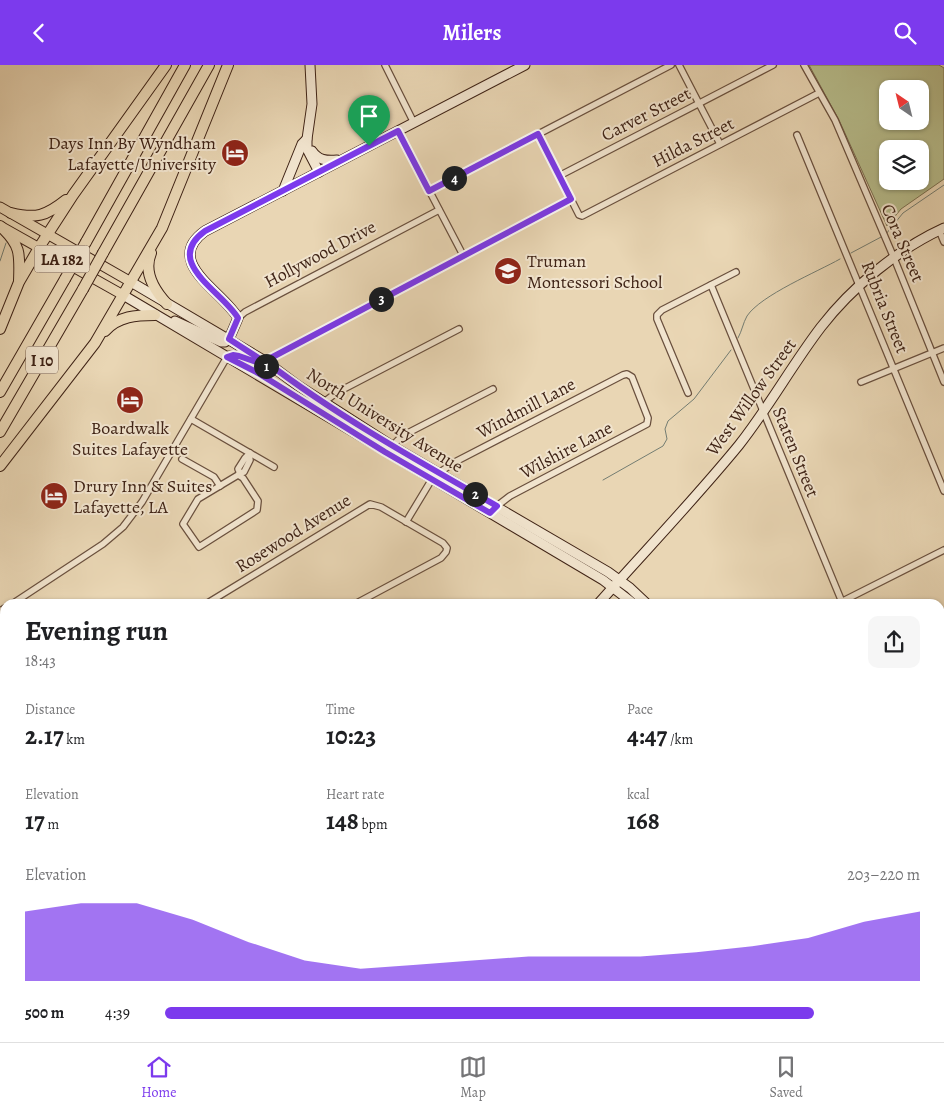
<!DOCTYPE html>
<meta charset="utf-8">
<style>
:root{--surface:#fff;--page:#f6f6f6;--text:#202124;--muted:#757577;--line:#e0e0e0;--accent:#7c3aed}
body{margin:0;font-family:Alegreya,serif;background:var(--page);color:var(--text);height:100vh;display:flex;flex-direction:column;font-size:19px;white-space:nowrap}
*{box-sizing:border-box;margin:0}
p{font-size:16px;color:var(--muted)}
.icon{flex:none;width:28px;height:28px;fill:none;stroke:currentColor;stroke-width:2;stroke-linecap:round;stroke-linejoin:round}
.map{position:relative;flex:1;overflow:hidden}
.sheet{position:absolute;left:0px;top:534px;width:945px;height:444px;display:flex;flex-direction:column;background:var(--surface);border-radius:15px 15px 0 0;box-shadow:0 1px 4px #0004}
.sheet>*{flex:none}
.needle{width:32px;rotate:325deg}
.fabs{position:absolute;left:879px;top:15px;display:grid;gap:10px}
.fabs a{display:grid;place-items:center;width:50px;height:50px;border-radius:10px;background:var(--surface);box-shadow:0 1px 4px #0004;font-size:25px}
.pin{position:absolute;display:grid;place-items:center;width:42px;height:42px;color:#fff;margin:-51px -21px;border-radius:50% 50% 50% 0;rotate:-45deg;box-shadow:0 0 5px #0007}
.pin .icon{rotate:45deg}
.km{position:absolute;width:25px;height:25px;margin:-12px;border-radius:50%;background:#222;color:#fff;font-size:14px;line-height:25px;text-align:center}
.round{display:grid;place-items:center;flex:none;width:52px;height:52px;border-radius:10px;background:var(--page)}
.overview{display:flex;align-items:center;justify-content:space-between;height:85px;padding:0 25px}
h1{font-size:28px;font-weight:700;line-height:38px}
.stats{display:grid;grid-template-columns:repeat(3,1fr);gap:8px;height:85px;padding:5px 25px}
.stats div{display:grid;align-content:center}
.stats b{font-size:25px;font-weight:700}
.stats small{font-size:14px;font-weight:400}
.stats p{font-size:14px}
.chart{height:140px;padding:10px 25px}
.chart p{display:flex;justify-content:space-between}
.chart svg{width:100%;height:90px;margin-top:5px;fill:var(--accent);opacity:.7}
ul{padding:0 25px;list-style:none;font-size:16px}
li{display:grid;grid-template-columns:80px 60px 1fr;align-items:center;height:38px}
li i{height:12px;border-radius:6px;background:var(--accent)}
header{display:flex;justify-content:space-between;align-items:center;height:65px;padding:0 25px;background:var(--accent);color:#fff;font-size:22px;font-weight:700}
.menu{display:flex;justify-content:space-around;align-items:center;height:70px;border-top:1px solid var(--line);background:var(--surface);font-size:14px;color:var(--muted)}
.menu a{display:grid;justify-items:center;gap:2px}
.menu .selected{color:var(--accent)}
.map>svg:first-child{display:block}
</style>
<header><svg class="icon" aria-label="back" viewBox="0 0 24 24"><path d="M15 5l-7 7 7 7"/></svg>Milers<svg class="icon" aria-label="search" viewBox="0 0 24 24"><circle cx="10" cy="10" r="6"/><path d="M15 15l6 6"/></svg></header>
<div class="map">
<svg width="944" height="977" viewBox="0 0 944 977">
<rect width="100%" height="100%" fill="#e9d6b4"/>
<filter id="stains"><feTurbulence type="fractalNoise" baseFrequency=".004" numOctaves="4"/><feColorMatrix values="0 0 0 0 .2 0 0 0 0 .09 0 0 0 0 .02 0 0 0 .5 -.17"/></filter>
<radialGradient id="worn" r=".72"><stop offset=".6" stop-color="#630" stop-opacity="0"/><stop offset="1" stop-color="#630" stop-opacity=".3"/></radialGradient>
<path fill="#b7bd8c" stroke="#7b7051" fill-rule="evenodd" d="M809,0H939L944,3V114L901,144L887,161L839,55ZM888,24H920V56H888ZM888,84H920V116H888Z"/>
<g fill="none" stroke-linecap="round" stroke-linejoin="round">
<g stroke="#747d72" stroke-width="1">
<polyline points="886,169 903,148 944,120"/>
<polyline points="851,188 883,171"/>
<polyline points="0,196 6,178"/>
<path d="M738,273C742,266 743,258 747,251C761,230 817,207 840,194"/>
<polyline points="603,415 663,381 667,374 665,364 668,356 694,334 731,285"/>
<polyline points="0,857 5,860"/>
<polyline points="152,972 157,977"/>
<polyline points="677,977 677,972"/>
</g>
<g stroke="#6a503e" stroke-width="8">
<g id="street">
<polyline points="385,0 414,58"/>
<polyline points="679,0 720,79"/>
<polyline points="804,0 835,55 894,193 944,317"/>
<polyline points="398,66 463,190"/>
<polyline points="538,69 579,150 582,151 819,28"/>
<polyline points="797,70 944,426"/>
<polyline points="559,111 773,0"/>
<polyline points="429,126 671,0"/>
<polyline points="939,165 944,177"/>
<polyline points="711,220 842,537"/>
<polyline points="238,253 245,247 439,145"/>
<polyline points="265,296 571,134"/>
<polyline points="861,317 944,283"/>
<polyline points="688,328 657,254 657,250 662,245 736,207"/>
<polyline points="324,337 336,328 459,264"/>
<polyline points="191,354 274,402"/>
<polyline points="392,381 402,371 493,324"/>
<polyline points="249,391 250,395 244,407 240,408 238,404 245,393 250,388"/>
<polyline points="182,394 214,412 220,421"/>
<polyline points="439,408 453,398 623,310 627,309 632,312 648,353 647,359 510,431 497,441"/>
<polyline points="238,410 243,413 258,436 257,445 199,482 183,459 198,434 238,410 240,408"/>
<polyline points="406,457 432,414"/>
<polyline points="12,539 103,479 123,462 142,437 227,292"/>
<polyline points="206,539 370,439 381,442 443,478 447,483 446,487 441,493 355,539"/>
<polyline points="837,539 944,485"/>
<polyline points="0,546 5,543"/>
<polyline points="940,549 944,547"/>
<polyline points="940,625 944,623"/>
<polyline points="0,678 5,675"/>
<polyline points="940,706 944,712"/>
<polyline points="0,791 5,787"/>
<polyline points="940,794 944,791"/>
<polyline points="940,807 944,813"/>
<polyline points="0,820 5,824"/>
<polyline points="940,934 944,932"/>
<polyline points="137,972 143,977"/>
<polyline points="203,972 209,977"/>
<polyline points="293,972 299,977"/>
<polyline points="422,972 425,977"/>
<polyline points="495,972 498,977"/>
<polyline points="591,972 594,977"/>
<polyline points="171,977 177,972"/>
<polyline points="319,977 325,972"/>
<polyline points="455,977 461,972"/>
<polyline points="612,977 619,972"/>
<polyline points="844,977 852,972"/>
</g>
</g>
<g stroke="#3f2316" stroke-width="11">
<g id="secondary">
<polyline points="310,0 312,39 307,74 307,84 319,107"/>
<path d="M312,86C318,95 326,96 337,95"/>
<polyline points="283,126 302,79 307,74"/>
<polyline points="131,217 265,296 297,320 392,381 608,507 630,523 647,539"/>
<polyline points="123,230 603,515 634,539"/>
<polyline points="175,256 221,277 225,277 229,274"/>
<path d="M229,274L238,253C223,226 162,197 205,166L525,0"/>
<polyline points="229,291 239,291 264,301"/>
<path d="M598,539C645,486 694,435 739,380C769,342 792,300 821,262C852,222 898,184 944,163"/>
<polyline points="940,858 944,856"/>
<polyline points="940,939 944,944"/>
<polyline points="0,973 5,968"/>
<polyline points="735,977 742,972"/>
</g>
</g>
<g stroke="#3f2316" stroke-width="11">
<g id="primary">
<polyline points="0,142 131,217"/>
<polyline points="2,162 123,230"/>
</g>
</g>
<g stroke="#3f2316" stroke-width="12">
<g id="highway">
<path d="M11,148C36,154 46,151 66,135"/>
<path d="M0,161C21,180 20,189 19,216"/>
<polyline points="86,177 185,0"/>
<polyline points="103,188 209,0"/>
<path d="M151,188C143,207 154,225 167,239"/>
<polyline points="0,264 19,217 40,181 73,130 166,0"/>
<path d="M105,266C118,251 137,250 155,250"/>
<polyline points="0,327 65,214"/>
<polyline points="0,367 83,224"/>
<polyline points="0,401 95,278 162,163 228,0"/>
</g>
</g>
<use href="#street" stroke="#f1e4ce" stroke-width="5.5"/>
<use href="#secondary" stroke="#f1e4ce" stroke-width="9"/>
<use href="#primary" stroke="#e9d6b4" stroke-width="9"/>
<use href="#highway" stroke="#e9d6b4" stroke-width="10"/>
<g stroke="#3f2316" stroke-width="12" stroke-linecap="butt">
<g id="highway-bridge">
<polyline points="65,214 86,177"/>
<polyline points="83,224 103,188"/>
</g>
</g>
<use href="#highway-bridge" stroke="#e9d6b4" stroke-width="10"/>
</g>
<g fill="none" stroke-linecap="round" stroke-linejoin="round">
<g stroke="#fff" stroke-width="10">
<path id="route" d="M369,81L205,166C162,197 222,226 238,253L229,274L274,303L239,291L233,290L227,292L258,308L385,387L490,448L497,441C418,396 337,351 265,296L571,134L538,69L429,126L398,66L369,81"/>
</g>
<use href="#route" stroke="#7c3aed" stroke-width="6"/>
</g>
<defs>
<g id="hotel-disc" transform="scale(1.4375)"><circle r="9.5" fill="#8f2418" stroke="#f1e4ce"/><path d="M-6-4.5h1.5V1H6V5H4.5V3h-9V5H-6ZM-4 0a1.8 1.8 0 1 1 3.6 0ZM.5 0V-2.5h3Q6-2.5 6 0Z" fill="#fff"/></g>
<g id="school-disc" transform="scale(1.4375)"><circle r="9.5" fill="#8f2418" stroke="#f1e4ce"/><path d="M0-5L7-2L0 1L-7-2ZM-4 1L0 2.5L4 1V4Q0 6-4 4Z" fill="#fff"/></g>
</defs>
<g fill-rule="evenodd">
<use href="#hotel-disc" x="235" y="88"/>
<use href="#school-disc" x="508" y="206"/>
<use href="#hotel-disc" x="130" y="335"/>
<use href="#hotel-disc" x="54" y="431"/>
</g>
<g text-anchor="middle" stroke-width="4" stroke-linejoin="round" paint-order="stroke">
<g fill="#f1e4ce" stroke="#745d4d" stroke-width="1">
<rect x="34.5" y="180.5" width="55" height="27" rx="4"/>
<rect x="26" y="281.5" width="32" height="27" rx="4"/>
</g>
<g font-size="16" font-weight="bold" fill="#3f2316">
<text x="62" y="200">LA 182</text>
<text x="42" y="301">I 10</text>
</g>
<g font-size="18" fill="#3f2316" stroke="#f1e4ce">
<text transform="translate(646 49) rotate(-27)" y="6">Carver Street</text>
<text transform="translate(693 77) rotate(-27)" y="6">Hilda Street</text>
<text transform="translate(903 178) rotate(67)" y="6">Cora Street</text>
<text transform="translate(320 189) rotate(-28)" y="6">Hollywood Drive</text>
<text transform="translate(885 242) rotate(68)" y="6">Rubria Street</text>
<text transform="translate(751 332) rotate(-54)" y="6">West Willow Street</text>
<text transform="translate(526 343) rotate(-28)" y="6">Windmill Lane</text>
<text transform="translate(385 355) rotate(32)" y="6">North University Avenue</text>
<text transform="translate(566 385) rotate(-28)" y="6">Wilshire Lane</text>
<text transform="translate(796 387) rotate(68)" y="6">Staten Street</text>
<text transform="translate(293 468) rotate(-32)" y="6">Rosewood Avenue</text>
</g>
<g font-size="18" fill="#3f2316" stroke="#f1e4ce" text-anchor="start">
<text x="216" y="84" text-anchor="end">Days Inn By Wyndham<tspan x="216" dy="21">Lafayette/University</tspan></text>
<text x="527" y="202">Truman<tspan x="527" dy="21">Montessori School</tspan></text>
<text x="130" y="369" text-anchor="middle">Boardwalk<tspan x="130" dy="21">Suites Lafayette</tspan></text>
<text x="73" y="427">Drury Inn &amp; Suites<tspan x="73" dy="21">Lafayette, LA</tspan></text>
</g>
</g>
<rect width="100%" height="100%" filter="url(#stains)"/>
<rect width="100%" height="100%" fill="url(#worn)"/>
</svg>
<div class="fabs">
<a><svg class="needle" viewBox="-14 -14 28 28"><path d="M0-13l5 13h-10z" fill="#e53935"/><path d="M0 13l5-13h-10z" fill="#757577"/></svg></a>
<a><svg class="icon" aria-label="layers" viewBox="0 0 24 24"><path d="M12 4l9 5-9 5-9-5zM3 14l9 5 9-5"/></svg></a>
</div>
<div class="pin" style="left:369px;top:81px;background:#1e9e55"><svg class="icon" aria-label="arrive" viewBox="0 0 24 24"><path d="M6 21V4h12l-3 4 3 4H6"/></svg></div>
<b class="km" style="left:266px;top:301px">1</b>
<b class="km" style="left:475px;top:429px">2</b>
<b class="km" style="left:381px;top:234px">3</b>
<b class="km" style="left:454px;top:113px">4</b>
<section class="sheet">
<div class="overview"><div><h1>Evening run</h1><p>18:43</p></div><a class="round"><svg class="icon" aria-label="share" viewBox="0 0 24 24"><path d="M12 15V3M7 8l5-5 5 5M5 13v7h14v-7"/></svg></a></div>
<div class="stats">
<div><p>Distance</p><b>2.17<small> km</small></b></div>
<div><p>Time</p><b>10:23</b></div>
<div><p>Pace</p><b>4:47<small> /km</small></b></div>
</div>
<div class="stats">
<div><p>Elevation</p><b>17<small> m</small></b></div>
<div><p>Heart rate</p><b>148<small> bpm</small></b></div>
<div><p>kcal</p><b>168</b></div>
</div>
<div class="chart"><p><span>Elevation</span>203–220 m</p>
<svg viewBox="0 0 160 44" preserveAspectRatio="none"><path d="M0 44V10L10 6L20 6L30 14L40 25L50 34L60 38L70 36L80 34L90 32L100 32L110 32L120 30L130 27L140 23L150 15L160 10V44z"/></svg>
</div>
<ul>
<li><b>500 m</b>4:39<i style="width:86%"></i></li>
</ul>
</section>
</div>
<nav class="menu">
<a class="selected"><svg class="icon" aria-label="home" viewBox="0 0 24 24"><path d="M3 11l9-7 9 7M6 9v11h12V9"/></svg>Home</a>
<a><svg class="icon" aria-label="map" viewBox="0 0 24 24"><path d="M3 6l6-2 6 2 6-2v14l-6 2-6-2-6 2zM9 4v14M15 6v14"/></svg>Map</a>
<a><svg class="icon" aria-label="saved" viewBox="0 0 24 24"><path d="M7 4h10v16l-5-4-5 4z"/></svg>Saved</a>
</nav>
